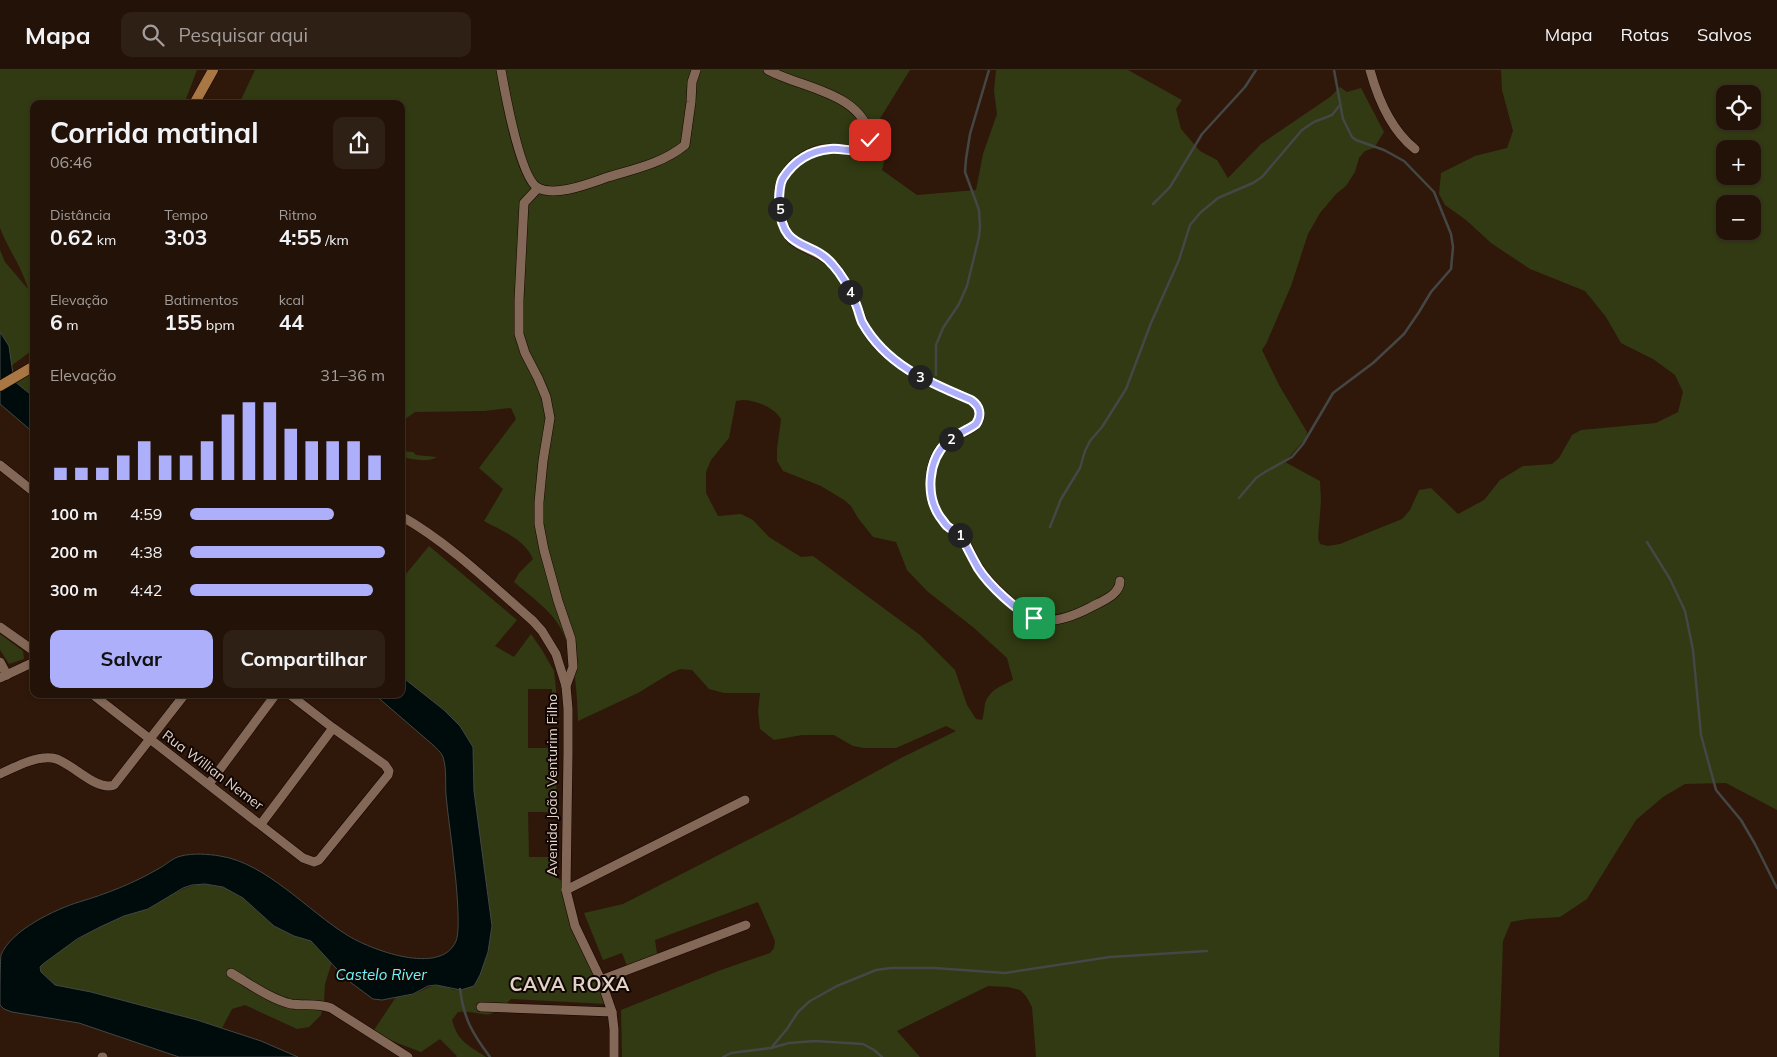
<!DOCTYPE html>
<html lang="pt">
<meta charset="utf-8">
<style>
:root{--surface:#231208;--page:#2f2016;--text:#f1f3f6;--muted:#a39e9c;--line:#403229;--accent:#adaffb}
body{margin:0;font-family:Mulish,sans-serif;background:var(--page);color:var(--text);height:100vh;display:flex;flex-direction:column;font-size:19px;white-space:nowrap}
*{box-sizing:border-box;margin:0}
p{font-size:16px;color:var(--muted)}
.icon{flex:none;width:28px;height:28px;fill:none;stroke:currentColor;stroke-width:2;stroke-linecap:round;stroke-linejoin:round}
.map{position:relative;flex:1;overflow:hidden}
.side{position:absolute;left:30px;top:30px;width:375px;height:598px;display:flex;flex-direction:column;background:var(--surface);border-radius:10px;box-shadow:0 1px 4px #0004,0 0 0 1px var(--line)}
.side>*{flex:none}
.tools{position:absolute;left:1716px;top:15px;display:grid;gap:10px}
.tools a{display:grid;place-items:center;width:45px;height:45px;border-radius:10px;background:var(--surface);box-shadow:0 1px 4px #0004,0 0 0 1px var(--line);font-size:25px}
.pin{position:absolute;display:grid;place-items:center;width:42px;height:42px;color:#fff;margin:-21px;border-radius:10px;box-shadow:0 2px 8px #0006}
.km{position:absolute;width:25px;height:25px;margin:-12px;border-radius:50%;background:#222;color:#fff;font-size:14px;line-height:25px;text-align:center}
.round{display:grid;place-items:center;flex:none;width:52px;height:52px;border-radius:10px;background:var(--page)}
.overview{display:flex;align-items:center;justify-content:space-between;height:85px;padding:0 20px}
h1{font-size:28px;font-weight:700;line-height:38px}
.metrics{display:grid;grid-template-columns:repeat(3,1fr);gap:8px;height:85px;padding:5px 20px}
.metrics div{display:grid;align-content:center}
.metrics b{font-size:21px;font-weight:700}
.metrics small{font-size:14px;font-weight:400}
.metrics p{font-size:14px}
.chart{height:140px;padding:10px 20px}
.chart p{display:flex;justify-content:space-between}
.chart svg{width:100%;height:90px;margin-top:5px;stroke:var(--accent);stroke-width:6}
.cta{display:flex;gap:10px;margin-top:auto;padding:10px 20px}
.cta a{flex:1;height:58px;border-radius:10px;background:var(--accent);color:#111;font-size:20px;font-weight:700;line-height:58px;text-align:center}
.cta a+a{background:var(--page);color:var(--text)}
ul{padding:0 20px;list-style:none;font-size:16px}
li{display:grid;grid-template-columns:80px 60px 1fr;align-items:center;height:38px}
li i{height:12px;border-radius:6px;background:var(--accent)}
header{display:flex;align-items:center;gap:30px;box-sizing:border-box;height:70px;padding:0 25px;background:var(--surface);border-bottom:1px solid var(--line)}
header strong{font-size:24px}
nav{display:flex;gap:28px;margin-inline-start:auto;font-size:18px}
.search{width:350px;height:45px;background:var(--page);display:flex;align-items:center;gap:12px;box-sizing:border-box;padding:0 18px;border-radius:10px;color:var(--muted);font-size:19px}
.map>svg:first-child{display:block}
</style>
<header>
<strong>Mapa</strong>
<div class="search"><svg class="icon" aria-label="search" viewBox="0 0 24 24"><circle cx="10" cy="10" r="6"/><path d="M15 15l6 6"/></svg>Pesquisar aqui</div>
<nav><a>Mapa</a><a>Rotas</a><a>Salvos</a></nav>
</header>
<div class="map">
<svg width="1777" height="987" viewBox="0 0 1777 987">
<rect width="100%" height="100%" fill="#2f180a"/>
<g fill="#313a12" fill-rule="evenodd">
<path d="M0,0H197L184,34H34V279L11,296C10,284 7,271 0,262V180L5,192L28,219C22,197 8,179 0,158Z"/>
<path d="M255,0H910L876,55C886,73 888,79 882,100L917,125L976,120L983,84L997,44L994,21L996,0H1128L1182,30L1176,39L1181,59L1200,81L1217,90L1228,108L1261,74L1330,27L1340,17L1347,22L1361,18L1384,62L1374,78L1365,81L1359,88L1355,102L1346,116L1336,124L1320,143L1308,164L1291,216L1266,274L1262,280L1279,315L1307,362L1306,368L1285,392L1320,411L1321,431L1318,468L1320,474L1328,476L1340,474L1402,449L1410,440L1419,420L1431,418L1458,444L1484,430L1500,410L1523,396L1552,394L1559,388L1572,365L1581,360L1656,353L1678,342L1683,322L1675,305L1653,289L1621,273L1606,247L1585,221L1530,199L1491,173L1466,150L1445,135L1439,124L1441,103L1475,86L1507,78L1513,61L1502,20L1501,0H1777V740L1726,713L1685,714L1663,727L1636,750L1587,829L1560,847L1528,849L1511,852L1503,871L1499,987H1036L1032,937L1026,926L1020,920L1008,917L988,916L897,961L920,987H622L621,940L721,900L770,883L774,878L775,871L758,832L655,870L658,890L629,901L622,883L603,890L584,843L623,834L793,747L901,688L956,661L946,656L896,678H864L853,676L834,665H802L774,670L760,659L758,642L760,623H724L709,619L692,600L680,599L669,604L638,623L578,651C577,620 575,587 561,559C551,540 530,526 514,512L519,503L533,489C525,469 502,461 484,451L503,419L479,398L516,349L511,338L484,341L415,342L401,352V34H239ZM1725,24H1752V51H1725ZM1725,79H1752V106H1725ZM1725,134H1752V161H1725ZM742,330C755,330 774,337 781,349L777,379V391L783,401L821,416L844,430L851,436L858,448L873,467L896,472L907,500L927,521L974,558L1007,588L1013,610C1001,616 989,620 985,634C984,639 984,645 982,650L976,649L967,635L955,600L920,565L813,486L801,487L769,467L753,450L741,444L718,446L706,423V402L711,390L729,368L736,331Z"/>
<polygon points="34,303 34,327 18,315 17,311"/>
<path d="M401,381L413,382L416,385L437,387C428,393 412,389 401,387Z"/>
<path d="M429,476L517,550L495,576L514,587L531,564L542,580L554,601L557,629H552V619H528V678H557L556,742H528L529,787H556V807L566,814L569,835L607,934L511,929C484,955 487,940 458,942L452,950C458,972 468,975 486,987H456L457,986L440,969L421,982L387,969L374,960L396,927C402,926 410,926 416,923C434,916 434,912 454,920L480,905L488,882L492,856L474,721L473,677L460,656L444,640L401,606V510Z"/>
<polygon points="0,564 23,581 24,589 9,594 0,580"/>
<path d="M205,814L223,817L243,828L274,856L294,866L311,871L332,892L325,914L324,931L321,945L309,957L297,959L245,935L232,939L222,958L91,922L55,915L41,902L40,897L43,894C68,874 94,858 123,846C131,843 141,842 149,838C169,829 181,815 205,814Z"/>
</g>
<g fill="#000c0c" stroke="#444745">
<polygon points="0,262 9,276 14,311 34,327 34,363 0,334"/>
<path d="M401,606L444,640L460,656L473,677L474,721L492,856L488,882L480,905L474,916L461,920L436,915L428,916L413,924L382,930L373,929L346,909L311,871L294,866L274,856L243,828L223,817L205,814L192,815L183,818L148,839L124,846L100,857L77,869L43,894L40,897L41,902L55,915L91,922L197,950L261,971L298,987H179L79,953L12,942L4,939L0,935C0,924 0,893 1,885C11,860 56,839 79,832C106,824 134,813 158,799C166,795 172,788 181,786C193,783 208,784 220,786C266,793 308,841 347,865C369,879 441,907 456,871C461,860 456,809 454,794C452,771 448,748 446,725C445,712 447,700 443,687C441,682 437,679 433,675L374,624H401Z"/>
</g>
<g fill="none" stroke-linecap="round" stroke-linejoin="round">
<g stroke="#444745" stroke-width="2.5">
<polyline points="1153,134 1170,117 1202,64 1245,17 1256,0"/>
<polyline points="936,305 936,275 943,258 959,234 967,216 979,167 980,156 979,140 965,102 966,89 970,64 989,0"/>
<polyline points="1239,428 1256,408 1265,402 1292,387 1303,374 1333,323 1373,293 1404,264 1419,242 1431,222 1451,199 1453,177 1451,164 1434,122 1404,91 1384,80 1356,70 1352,67 1343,49 1334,0"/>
<polyline points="1050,457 1061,429 1080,398 1085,381 1090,371 1102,357 1126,319 1151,253 1179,190 1190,155 1200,143 1218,128 1253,113 1262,107 1302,60 1314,52 1332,45 1340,35"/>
<polyline points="1647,472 1670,509 1685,541 1693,580 1701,665 1716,720 1741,750 1755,774 1777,818"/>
<path d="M460,919C464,949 472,963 490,987"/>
<polyline points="771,978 787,959 798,942 810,931 837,916 876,900 891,898 934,898 1005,903 1110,887 1207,881"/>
<polyline points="723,987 731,983 771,978 789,973 815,971 863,974 874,980 882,987"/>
</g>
<g stroke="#160300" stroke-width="10">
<g id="minor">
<path d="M501,0C505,22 520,108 538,118C557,127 590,113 608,107C635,99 663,93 685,75L691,32L692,12L696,0"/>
<path d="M768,0C803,19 863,22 871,70L863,79C848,82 833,76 818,80C804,84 790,95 783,108C775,122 780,154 789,166C799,180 822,180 836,198C843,207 850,220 854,231C859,240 861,250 866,259C890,297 932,313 971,330C980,336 983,347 975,355C968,362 957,364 949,370C927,387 925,425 940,447C942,450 944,453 947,456C952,460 958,462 962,467C968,476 972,488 978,497C985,509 996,519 1006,528C1012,533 1017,539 1023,543C1043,558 1072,547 1091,537C1102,531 1120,525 1120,511"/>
<path d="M1370,0C1378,29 1391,60 1415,79"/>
<polyline points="538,118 524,133 519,230 519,264 525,283 538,308 546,327 550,348 543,391 539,432 539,454 544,480 558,531 571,569 573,597 566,616"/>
<polyline points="0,395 34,422"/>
<path d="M401,446C449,473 492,515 533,551L542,561L556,584L566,616L568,639V683L566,820L575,856L601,910L612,942L614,959V987"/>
<polyline points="0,557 34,581"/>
<polyline points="0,592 7,605"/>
<polyline points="0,608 34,592"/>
<polyline points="92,624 303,788 314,792 319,790 388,705 389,701 385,695 333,658 289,624"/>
<path d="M0,704C15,697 35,686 52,688C70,690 95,722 114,715L185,624"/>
<polyline points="209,714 276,624"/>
<polyline points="261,754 333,658"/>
<polyline points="566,820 745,730"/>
<path d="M231,903C250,914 270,929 291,934C304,936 318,933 331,938L408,987"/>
<polyline points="601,910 746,855"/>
<polyline points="481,937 612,942"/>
<polyline points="102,987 103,987"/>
</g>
</g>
<g stroke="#160300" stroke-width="11">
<g id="major">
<polyline points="194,34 213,0"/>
<polyline points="0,316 34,296"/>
</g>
</g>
<use href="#minor" stroke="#836757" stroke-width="9"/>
<use href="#major" stroke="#a87744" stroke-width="10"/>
</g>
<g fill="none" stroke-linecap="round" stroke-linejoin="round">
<g stroke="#fff" stroke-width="10">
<path id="route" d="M870,70C862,88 845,77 830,79C810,81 794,91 783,108C779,114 779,126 779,134C782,184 811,168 833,195C842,205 849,218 854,230C858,237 859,245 862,252C886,295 928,312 971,330C980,336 982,345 976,354C967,361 955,364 947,372C928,390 925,425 940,447C942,449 944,453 947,456C953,461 960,463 964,471C968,480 973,489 978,498C989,515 1016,541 1034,548"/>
</g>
<use href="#route" stroke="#adaffb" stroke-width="6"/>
</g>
<g text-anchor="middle" stroke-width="4" stroke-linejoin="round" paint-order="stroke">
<g font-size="14" fill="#e2d2c9" stroke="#100603">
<text transform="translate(213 700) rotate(37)" y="5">Rua Willian Nemer</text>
<text transform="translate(552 715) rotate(-90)" y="5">Avenida João Venturim Filho</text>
</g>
<g font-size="15" font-style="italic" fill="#6df8fc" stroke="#100603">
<text x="381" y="910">Castelo River</text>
</g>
<g font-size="19" font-weight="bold" letter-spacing="1" fill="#e2d2c9" stroke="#100603">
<text x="570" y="921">CAVA ROXA</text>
</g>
</g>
</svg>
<div class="tools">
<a><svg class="icon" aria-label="locate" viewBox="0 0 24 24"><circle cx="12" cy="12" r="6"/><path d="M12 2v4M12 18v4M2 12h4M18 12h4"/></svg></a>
<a>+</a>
<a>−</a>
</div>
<div class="pin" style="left:1034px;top:548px;background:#1e9e55"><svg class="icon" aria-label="arrive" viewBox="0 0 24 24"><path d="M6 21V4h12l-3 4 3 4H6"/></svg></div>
<div class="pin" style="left:870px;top:70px;background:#d93025"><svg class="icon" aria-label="check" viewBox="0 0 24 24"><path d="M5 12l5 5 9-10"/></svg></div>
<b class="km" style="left:960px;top:465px">1</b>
<b class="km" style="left:951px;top:369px">2</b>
<b class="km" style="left:920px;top:307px">3</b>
<b class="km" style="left:850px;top:222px">4</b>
<b class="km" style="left:780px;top:139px">5</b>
<section class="side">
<div class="overview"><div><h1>Corrida matinal</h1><p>06:46</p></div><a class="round"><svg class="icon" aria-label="share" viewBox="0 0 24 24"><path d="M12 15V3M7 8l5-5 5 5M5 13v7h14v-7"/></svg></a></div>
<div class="metrics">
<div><p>Distância</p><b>0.62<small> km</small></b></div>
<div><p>Tempo</p><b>3:03</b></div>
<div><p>Ritmo</p><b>4:55<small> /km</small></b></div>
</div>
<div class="metrics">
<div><p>Elevação</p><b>6<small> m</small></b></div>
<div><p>Batimentos</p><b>155<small> bpm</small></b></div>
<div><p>kcal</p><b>44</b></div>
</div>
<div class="chart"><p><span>Elevação</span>31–36 m</p>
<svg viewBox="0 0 160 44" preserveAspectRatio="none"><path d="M5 44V38M15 44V38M25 44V38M35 44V32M45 44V25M55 44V32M65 44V32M75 44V25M85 44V12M95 44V6M105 44V6M115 44V19M125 44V25M135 44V25M145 44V25M155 44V32"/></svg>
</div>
<ul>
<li><b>100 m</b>4:59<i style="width:74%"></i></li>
<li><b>200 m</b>4:38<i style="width:100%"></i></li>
<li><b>300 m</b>4:42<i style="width:94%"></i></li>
</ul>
<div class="cta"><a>Salvar</a><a>Compartilhar</a></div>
</section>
</div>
